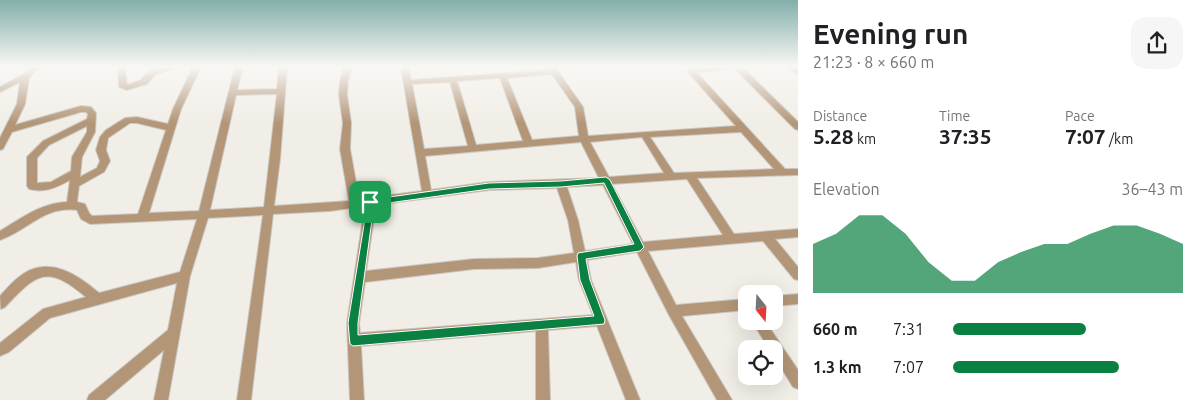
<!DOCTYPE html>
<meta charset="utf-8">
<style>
:root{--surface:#fff;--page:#f6f6f6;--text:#202124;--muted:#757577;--accent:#0b8043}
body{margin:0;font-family:Ubuntu,sans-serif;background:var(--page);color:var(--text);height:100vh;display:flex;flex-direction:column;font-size:19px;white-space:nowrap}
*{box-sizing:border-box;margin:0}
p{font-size:16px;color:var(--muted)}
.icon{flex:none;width:28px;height:28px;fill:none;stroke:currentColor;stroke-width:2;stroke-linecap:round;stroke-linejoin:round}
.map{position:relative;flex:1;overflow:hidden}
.panel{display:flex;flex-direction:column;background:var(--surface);width:400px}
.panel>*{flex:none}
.needle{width:32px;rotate:162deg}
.controls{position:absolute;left:738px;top:285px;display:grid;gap:10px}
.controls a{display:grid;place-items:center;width:45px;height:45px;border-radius:10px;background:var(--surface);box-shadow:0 5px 20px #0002;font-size:25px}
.pin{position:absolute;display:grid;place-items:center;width:42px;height:42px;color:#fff;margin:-21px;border-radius:10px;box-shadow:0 2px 8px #0006}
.round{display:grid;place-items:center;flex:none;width:52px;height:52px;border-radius:15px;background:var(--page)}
.head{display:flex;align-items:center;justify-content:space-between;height:85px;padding:0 15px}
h1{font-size:28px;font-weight:700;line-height:38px}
.stats{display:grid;grid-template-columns:repeat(3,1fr);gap:8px;height:85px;padding:5px 15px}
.stats div{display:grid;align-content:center}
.stats b{font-size:21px;font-weight:700}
.stats small{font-size:14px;font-weight:400}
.stats p{font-size:14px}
.chart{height:140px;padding:10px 15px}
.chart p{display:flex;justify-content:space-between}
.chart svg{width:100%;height:90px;margin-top:5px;fill:var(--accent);opacity:.7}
ul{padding:0 15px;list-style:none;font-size:16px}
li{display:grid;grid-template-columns:80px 60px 1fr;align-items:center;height:38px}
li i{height:12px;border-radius:6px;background:var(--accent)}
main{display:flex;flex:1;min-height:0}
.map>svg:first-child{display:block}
</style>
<main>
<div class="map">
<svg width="798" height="400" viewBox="0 0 798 400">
<rect width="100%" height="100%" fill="#f1eee7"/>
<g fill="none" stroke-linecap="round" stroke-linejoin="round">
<g stroke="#cbc8c2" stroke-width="2">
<g id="minor">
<path d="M31,67H39L29,78L25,104L15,125L81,106L91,107L96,113L95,132L82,157L80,177L97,168L100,161L96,150L100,137L106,130L125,118L137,117L168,124L173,109L193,67H201L181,109L149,213L199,211L235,67H243L237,90L277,89L279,67H287L280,159L274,206L349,201L340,149L343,123L339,95L340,81L344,67H352L348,81L347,95L351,123L350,149L359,199L422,191L401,67H409L411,80L549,70L547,67H555L583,107L588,136L736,126L687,71C698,64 717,67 730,67L726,69L697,73L785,169H798V175L697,178L734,234L798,229V237L775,239L798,267V280L794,279L763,241L648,251L676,305L746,299V310L682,316L732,400H717L669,315L637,252L587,260L591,280L640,400H626L597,326L548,330L550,400H536V331L361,346L364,400H350L347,323L365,206L330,211L273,214L251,400H237L263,215L208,218L190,276L168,400H154L164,350L105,400H87L89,395L168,330L177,283L50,318L9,352L0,356V343L43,309L86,297C47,264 37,273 5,307L1,309L0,296C7,288 14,280 23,274C50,256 78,275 99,293L180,272L197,219L90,224L81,219L77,210C43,206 29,230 0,240V231C22,218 41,203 67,202L70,180C56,188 44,193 29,189L27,186V157L43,141L87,119L88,114L86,112H81L12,132L3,149L0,150V138L17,104L20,82L0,92V87L24,74ZM552,74L575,107L579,136L532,140L507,78ZM500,78L523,141L476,145L457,81ZM450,82L468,146L424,149L412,84ZM277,94L264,207L210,210L236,95ZM130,123H137L166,130L138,214L92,216L89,213L85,204L77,202L79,186L104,172L110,161L106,150L108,138ZM87,126V132L72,157L71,171L51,182L37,183V158L49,145ZM741,132L774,169L674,173L650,137ZM642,137L664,173L609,177L590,142ZM581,142L599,178L489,182L431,190L425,156ZM687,179L723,235L643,242L612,184ZM603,185L633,244L585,251L578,220L567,187ZM557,188L568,220L574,253L538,258L474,259L366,271L376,205L489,190ZM576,262L579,280L593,315L360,333L359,323L365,282L474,269L538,268Z"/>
<polygon points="118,67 125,68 127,85 141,80 147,73 155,69 163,67 181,67 156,74 147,84 127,90 119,87"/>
<polygon points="733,67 742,67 798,122 798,130 795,129"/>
<polygon points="787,67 796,67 798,69 798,75"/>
<polygon points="798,294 798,304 774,306 774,296"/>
<polygon points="752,321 765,321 798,370 798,389 793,387 774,356 774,349 769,349"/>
</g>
</g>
<use href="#minor" fill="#b39678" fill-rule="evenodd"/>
</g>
<linearGradient id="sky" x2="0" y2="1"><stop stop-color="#82afaa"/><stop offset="0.54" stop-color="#f9f7f4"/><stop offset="1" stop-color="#f9f7f4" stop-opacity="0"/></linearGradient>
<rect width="798" height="123" fill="url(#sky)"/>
<path fill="#0b8043" stroke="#fff" fill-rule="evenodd" d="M606,177L610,180L644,247L640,251L586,259L590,280L605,320L604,324L353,346L350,344L348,323L368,200L489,183L561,181ZM604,183L634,244L578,253L577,256L580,280L594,316L358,335V323L374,205L489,189L561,187Z"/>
</svg>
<div class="controls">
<a><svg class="needle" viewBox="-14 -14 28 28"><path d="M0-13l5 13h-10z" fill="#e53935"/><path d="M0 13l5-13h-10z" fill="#757577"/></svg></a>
<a><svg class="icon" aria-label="locate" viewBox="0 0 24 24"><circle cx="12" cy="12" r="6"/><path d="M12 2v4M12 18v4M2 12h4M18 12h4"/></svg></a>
</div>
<div class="pin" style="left:370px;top:202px;background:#1e9e55"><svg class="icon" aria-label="arrive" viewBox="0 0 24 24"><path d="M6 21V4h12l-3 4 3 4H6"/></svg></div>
</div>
<section class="panel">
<div class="head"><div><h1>Evening run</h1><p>21:23 · 8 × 660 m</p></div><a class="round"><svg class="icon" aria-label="share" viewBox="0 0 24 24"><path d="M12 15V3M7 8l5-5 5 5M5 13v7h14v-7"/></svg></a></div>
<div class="stats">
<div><p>Distance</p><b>5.28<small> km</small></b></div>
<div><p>Time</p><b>37:35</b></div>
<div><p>Pace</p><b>7:07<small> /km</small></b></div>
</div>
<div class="chart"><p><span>Elevation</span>36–43 m</p>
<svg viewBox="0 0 160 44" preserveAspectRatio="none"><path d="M0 44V20L10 15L20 6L30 6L40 15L50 29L60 38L70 38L80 29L90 24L100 20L110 20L120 15L130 11L140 11L150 15L160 20V44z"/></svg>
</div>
<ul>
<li><b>660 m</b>7:31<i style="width:58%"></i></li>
<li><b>1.3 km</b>7:07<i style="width:72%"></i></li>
</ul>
</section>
</main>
